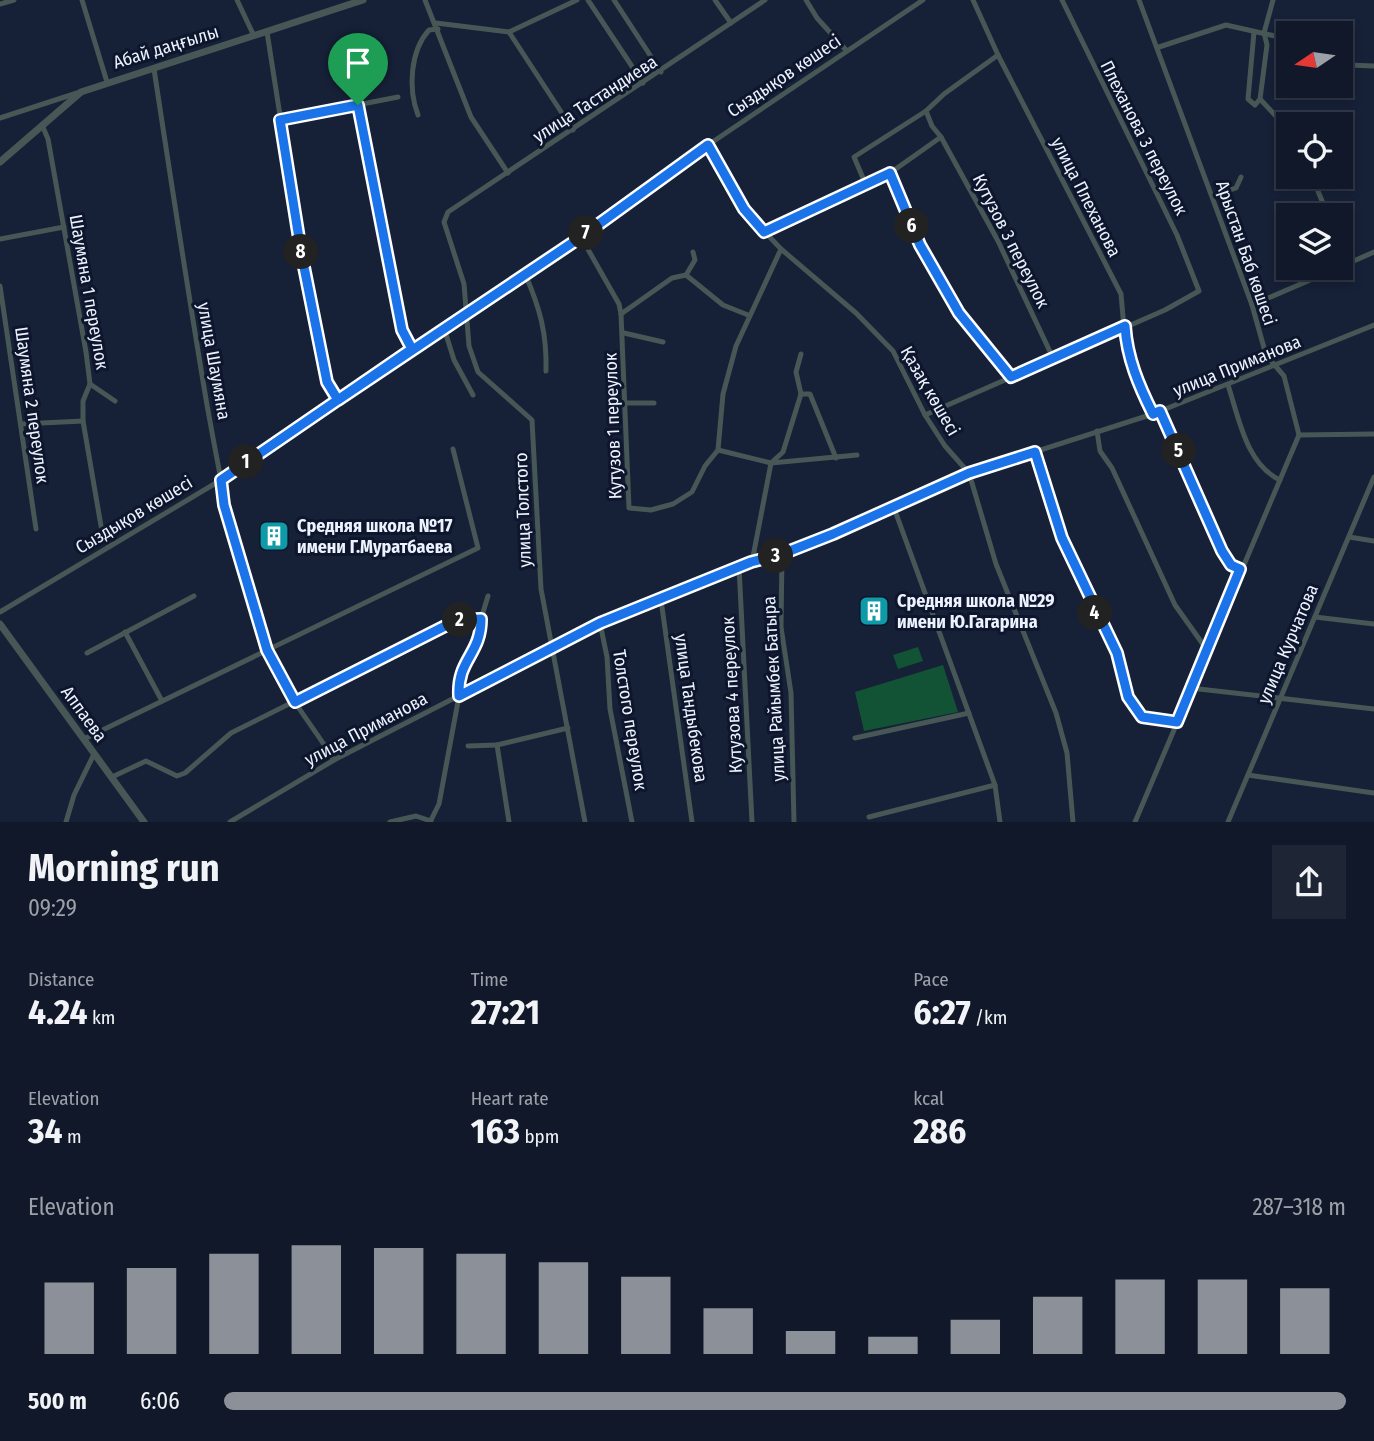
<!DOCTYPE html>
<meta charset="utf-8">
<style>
:root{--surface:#101829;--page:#1e2535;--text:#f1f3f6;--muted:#9ca0a8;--line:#303746;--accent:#8c9099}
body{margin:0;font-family:"Fira Sans Condensed",sans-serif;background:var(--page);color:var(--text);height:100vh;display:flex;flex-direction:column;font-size:26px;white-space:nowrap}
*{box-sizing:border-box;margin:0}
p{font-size:23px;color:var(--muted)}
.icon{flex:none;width:38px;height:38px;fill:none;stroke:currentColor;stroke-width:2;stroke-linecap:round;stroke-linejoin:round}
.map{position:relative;height:822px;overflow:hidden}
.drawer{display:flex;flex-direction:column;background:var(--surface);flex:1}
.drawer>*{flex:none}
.needle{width:46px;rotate:257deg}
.tools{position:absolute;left:1276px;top:21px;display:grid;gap:14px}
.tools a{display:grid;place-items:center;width:77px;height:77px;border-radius:0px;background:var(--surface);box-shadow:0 4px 10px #0003,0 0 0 2px var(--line);font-size:35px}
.pin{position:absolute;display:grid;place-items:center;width:60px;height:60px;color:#fff;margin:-72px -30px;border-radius:50% 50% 50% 0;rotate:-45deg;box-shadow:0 0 7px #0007}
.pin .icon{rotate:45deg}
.km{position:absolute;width:35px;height:35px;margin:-18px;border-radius:50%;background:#222;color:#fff;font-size:19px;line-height:35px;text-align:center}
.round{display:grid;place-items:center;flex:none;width:74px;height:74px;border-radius:0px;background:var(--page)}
.headline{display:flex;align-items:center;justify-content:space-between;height:119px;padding:0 28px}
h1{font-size:38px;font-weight:700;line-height:52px}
.figures{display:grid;grid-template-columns:repeat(3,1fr);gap:10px;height:119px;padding:7px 28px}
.figures div{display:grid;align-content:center}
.figures b{font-size:35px;font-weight:700}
.figures small{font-size:19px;font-weight:400}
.figures p{font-size:19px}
.chart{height:196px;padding:14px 28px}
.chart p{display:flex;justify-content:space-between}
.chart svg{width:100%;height:126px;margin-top:7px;stroke:var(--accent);stroke-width:6}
ul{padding:0 28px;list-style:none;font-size:23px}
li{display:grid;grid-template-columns:112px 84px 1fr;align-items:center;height:52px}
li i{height:18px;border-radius:9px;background:var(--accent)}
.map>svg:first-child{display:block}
</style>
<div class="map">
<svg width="1374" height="822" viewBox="0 0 1374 822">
<rect width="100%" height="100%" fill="#162037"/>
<g fill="#135335">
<polygon points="918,647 923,661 898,669 893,655"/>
<polygon points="943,665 958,712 864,731 855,692"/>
</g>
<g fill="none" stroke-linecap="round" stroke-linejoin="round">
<g stroke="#465755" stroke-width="5">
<polyline points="82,0 107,82"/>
<polyline points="237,0 254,36"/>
<polyline points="425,0 471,117 508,173"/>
<polyline points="588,0 643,83"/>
<polyline points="614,0 661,72"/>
<polyline points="715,0 731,23"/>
<polyline points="806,0 817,18 846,50"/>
<polyline points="973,0 998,55 1121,294 1126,351 1153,414"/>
<polyline points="0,4 14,0"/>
<polyline points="436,23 509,32 577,0"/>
<polyline points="267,32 302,257 327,382 338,400"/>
<polyline points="509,32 573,130"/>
<polyline points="1254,32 1248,99 1255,105 1260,99 1267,45 1264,33 1273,0"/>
<polyline points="1159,47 1226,25 1288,39"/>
<polyline points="1340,55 1348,65 1374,66"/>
<path d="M154,69C171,181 188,293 207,405C222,487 237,574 268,652C283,692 312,724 334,760"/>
<polyline points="1260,99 1288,129"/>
<polyline points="358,105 402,330 412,349"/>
<polyline points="926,111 932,126 941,137 998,241 1053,358"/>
<path d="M418,115C408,89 410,51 429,30L438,29"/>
<polyline points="0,118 77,93"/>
<polyline points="280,120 398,97"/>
<polyline points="42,125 48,139 86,352 90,384 83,401 83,421 101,526 109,546"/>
<polyline points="708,145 744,210 781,249 856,313 893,351 925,415 945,446 969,473 996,564 1056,713 1067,753 1073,822"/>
<polyline points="890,173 920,245 959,313 1011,377"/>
<polyline points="1312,177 1328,215"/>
<polyline points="866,185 854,157 926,111 944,94 998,55"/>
<polyline points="1212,196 1236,188 1241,177"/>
<polyline points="764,232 890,173 941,137"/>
<polyline points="581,237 619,304 621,314 629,508 651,510 673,504 692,492 705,466 718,450 723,394 736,346 781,249"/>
<polyline points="0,239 64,227"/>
<polyline points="1340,247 1348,264"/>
<polyline points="1340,267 1374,252"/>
<path d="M525,274C540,308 547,334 546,371"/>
<polyline points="686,275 723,305 748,315"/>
<polyline points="0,286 36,529"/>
<polyline points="1252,305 1338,268"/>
<polyline points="621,314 672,278 686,275 695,260 693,252"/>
<polyline points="444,328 454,360 473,395"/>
<polyline points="624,333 663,342"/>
<polyline points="90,384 115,401"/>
<path d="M1228,385C1239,418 1246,464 1280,480"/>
<polyline points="801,394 810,394 836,458"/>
<polyline points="624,403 654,403"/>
<polyline points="1160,411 1222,551 1231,565 1240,569"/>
<polyline points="925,415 1165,310 1199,291 1177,235 1062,0"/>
<polyline points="21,424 83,421"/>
<polyline points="1097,431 1100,451 1112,468 1175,605 1207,650"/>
<polyline points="1299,435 1374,434"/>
<polyline points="718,450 771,463 857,455"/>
<polyline points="1035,452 1062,538 1117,654 1128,697 1142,717 1177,722"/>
<polyline points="894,508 995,785 1000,822"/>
<polyline points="1349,537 1374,541"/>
<polyline points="782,554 781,627 791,693 794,822"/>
<polyline points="752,562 771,463 783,452 801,394 796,372 801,354"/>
<polyline points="739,567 752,822"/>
<polyline points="661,600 692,822"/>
<polyline points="0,612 221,480 581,237 708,145 923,0"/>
<polyline points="1315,617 1374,624"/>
<polyline points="600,623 607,657 610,709 632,822"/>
<polyline points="125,632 162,701"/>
<polyline points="87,653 194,596"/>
<polyline points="1190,688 1374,709"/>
<polyline points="855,738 969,713"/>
<polyline points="84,739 478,548 453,449"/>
<polyline points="468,746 497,745"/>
<polyline points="1248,775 1374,793"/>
<polyline points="112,777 146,761 177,776 185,773 231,733 457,620 481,619"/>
<polyline points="869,817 995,785"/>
<polyline points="66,822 74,795 94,754"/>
<polyline points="230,822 334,760 600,623 752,562 782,554 833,534 969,473 1153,414 1374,325"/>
<polyline points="390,822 416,816 431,821"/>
<polyline points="430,822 439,804 459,696 458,675 481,638 481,619 488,596"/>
<polyline points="509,822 497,745 568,728"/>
<polyline points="585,822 541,589 532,420 478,372 469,346 464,284 444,222 448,212 765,0"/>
<polyline points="1135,822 1299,435 1284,376 1266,355 1252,305 1139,0"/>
<polyline points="1228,822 1374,477"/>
</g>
<g stroke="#465755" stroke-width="7">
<polyline points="0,162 81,92 363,0"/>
<polyline points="0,624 144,822"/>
</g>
</g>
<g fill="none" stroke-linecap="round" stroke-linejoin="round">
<g stroke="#fff" stroke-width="14">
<path id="route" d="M358,105L402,330L412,349L221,480L224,505L267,650L295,702L457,620L481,619C481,655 457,659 459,696L600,623L751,562L782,554L833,534L969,473L1035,452L1062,538L1117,653L1128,697L1142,717L1177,722L1240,569L1231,565L1222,551L1160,411L1153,414C1139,386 1127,358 1125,326L1011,377L959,313L920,245L890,173L764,232L744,209L708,145L581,237L338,400L327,382L302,257L280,120L358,105"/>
</g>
<use href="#route" stroke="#1a73e8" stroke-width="9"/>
</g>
<defs>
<g id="building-square" transform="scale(1.575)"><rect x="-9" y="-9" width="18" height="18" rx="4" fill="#0f9aa8" stroke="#0d162c"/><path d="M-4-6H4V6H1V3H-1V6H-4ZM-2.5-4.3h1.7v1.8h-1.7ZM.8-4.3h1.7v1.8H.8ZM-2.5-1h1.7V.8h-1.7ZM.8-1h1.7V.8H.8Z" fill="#fff"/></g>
</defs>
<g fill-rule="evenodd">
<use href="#building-square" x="274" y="536"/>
<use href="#building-square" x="874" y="611"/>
</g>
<g text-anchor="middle" stroke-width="6" stroke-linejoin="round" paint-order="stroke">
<g font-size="18" fill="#ecf2fe" stroke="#0d162c">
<text transform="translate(166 47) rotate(-17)" y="6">Абай даңғылы</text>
<text transform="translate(784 76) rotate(-34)" y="6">Сыздықов көшесі</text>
<text transform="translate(595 99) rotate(-33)" y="6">улица Тастандиева</text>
<text transform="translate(1144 138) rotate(63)" y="6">Плеханова 3 переулок</text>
<text transform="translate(1086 197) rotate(63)" y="6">улица Плеханова</text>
<text transform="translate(1011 241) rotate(63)" y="6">Кутузов 3 переулок</text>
<text transform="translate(1246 253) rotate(71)" y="6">Арыстан Баб көшесі</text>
<text transform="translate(89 292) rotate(80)" y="6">Шаумяна 1 переулок</text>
<text transform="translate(214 361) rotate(80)" y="6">улица Шаумяна</text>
<text transform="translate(1237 366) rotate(-22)" y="6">улица Приманова</text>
<text transform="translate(930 391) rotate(60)" y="6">Қазақ көшесі</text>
<text transform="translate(32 405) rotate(82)" y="6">Шаумяна 2 переулок</text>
<text transform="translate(613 426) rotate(-92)" y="6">Кутузов 1 переулок</text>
<text transform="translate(523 510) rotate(-92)" y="6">улица Толстого</text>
<text transform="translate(134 515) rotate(-31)" y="6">Сыздықов көшесі</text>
<text transform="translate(1288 644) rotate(-67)" y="6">улица Курчатова</text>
<text transform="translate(774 689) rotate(-93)" y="6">улица Райымбек Батыра</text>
<text transform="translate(732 695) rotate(-93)" y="6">Кутузова 4 переулок</text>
<text transform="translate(691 708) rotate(82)" y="6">улица Тандыбекова</text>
<text transform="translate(84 714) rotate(54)" y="6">Аппаева</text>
<text transform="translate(630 720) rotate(81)" y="6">Толстого переулок</text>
<text transform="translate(366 729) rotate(-28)" y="6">улица Приманова</text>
</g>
<g font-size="18" font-weight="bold" fill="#ecf2fe" stroke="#0d162c" text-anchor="start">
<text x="297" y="532">Средняя школа №17<tspan x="297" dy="21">имени Г.Муратбаева</tspan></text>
<text x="897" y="607">Средняя школа №29<tspan x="897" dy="21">имени Ю.Гагарина</tspan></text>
</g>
</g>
</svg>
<div class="tools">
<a><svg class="needle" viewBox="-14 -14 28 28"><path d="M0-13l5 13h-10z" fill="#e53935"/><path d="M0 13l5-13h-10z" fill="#9ca0a8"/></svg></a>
<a><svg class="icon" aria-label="locate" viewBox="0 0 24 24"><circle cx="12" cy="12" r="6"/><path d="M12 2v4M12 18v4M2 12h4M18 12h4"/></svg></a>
<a><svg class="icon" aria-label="layers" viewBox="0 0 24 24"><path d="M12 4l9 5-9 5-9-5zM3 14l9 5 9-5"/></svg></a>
</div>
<div class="pin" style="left:358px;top:105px;background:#1e9e55"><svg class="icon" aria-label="arrive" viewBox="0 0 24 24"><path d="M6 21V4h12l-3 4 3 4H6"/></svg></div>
<b class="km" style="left:246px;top:462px">1</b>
<b class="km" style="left:460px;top:620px">2</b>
<b class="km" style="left:776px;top:556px">3</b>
<b class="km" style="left:1095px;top:613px">4</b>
<b class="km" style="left:1179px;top:451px">5</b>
<b class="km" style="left:912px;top:226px">6</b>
<b class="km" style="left:586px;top:233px">7</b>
<b class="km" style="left:301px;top:252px">8</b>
</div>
<section class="drawer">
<div class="headline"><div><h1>Morning run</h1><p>09:29</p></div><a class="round"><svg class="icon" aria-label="share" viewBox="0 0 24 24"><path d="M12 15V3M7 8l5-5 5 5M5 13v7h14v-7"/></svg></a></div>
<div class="figures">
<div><p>Distance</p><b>4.24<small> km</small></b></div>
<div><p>Time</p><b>27:21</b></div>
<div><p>Pace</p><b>6:27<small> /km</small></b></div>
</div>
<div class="figures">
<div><p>Elevation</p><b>34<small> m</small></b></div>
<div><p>Heart rate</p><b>163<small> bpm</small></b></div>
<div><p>kcal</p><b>286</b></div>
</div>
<div class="chart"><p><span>Elevation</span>287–318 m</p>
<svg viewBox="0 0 160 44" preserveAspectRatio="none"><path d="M5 44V19M15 44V14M25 44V9M35 44V6M45 44V7M55 44V9M65 44V12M75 44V17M85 44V28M95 44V36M105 44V38M115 44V32M125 44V24M135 44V18M145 44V18M155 44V21"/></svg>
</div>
<ul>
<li><b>500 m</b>6:06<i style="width:100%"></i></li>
</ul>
</section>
